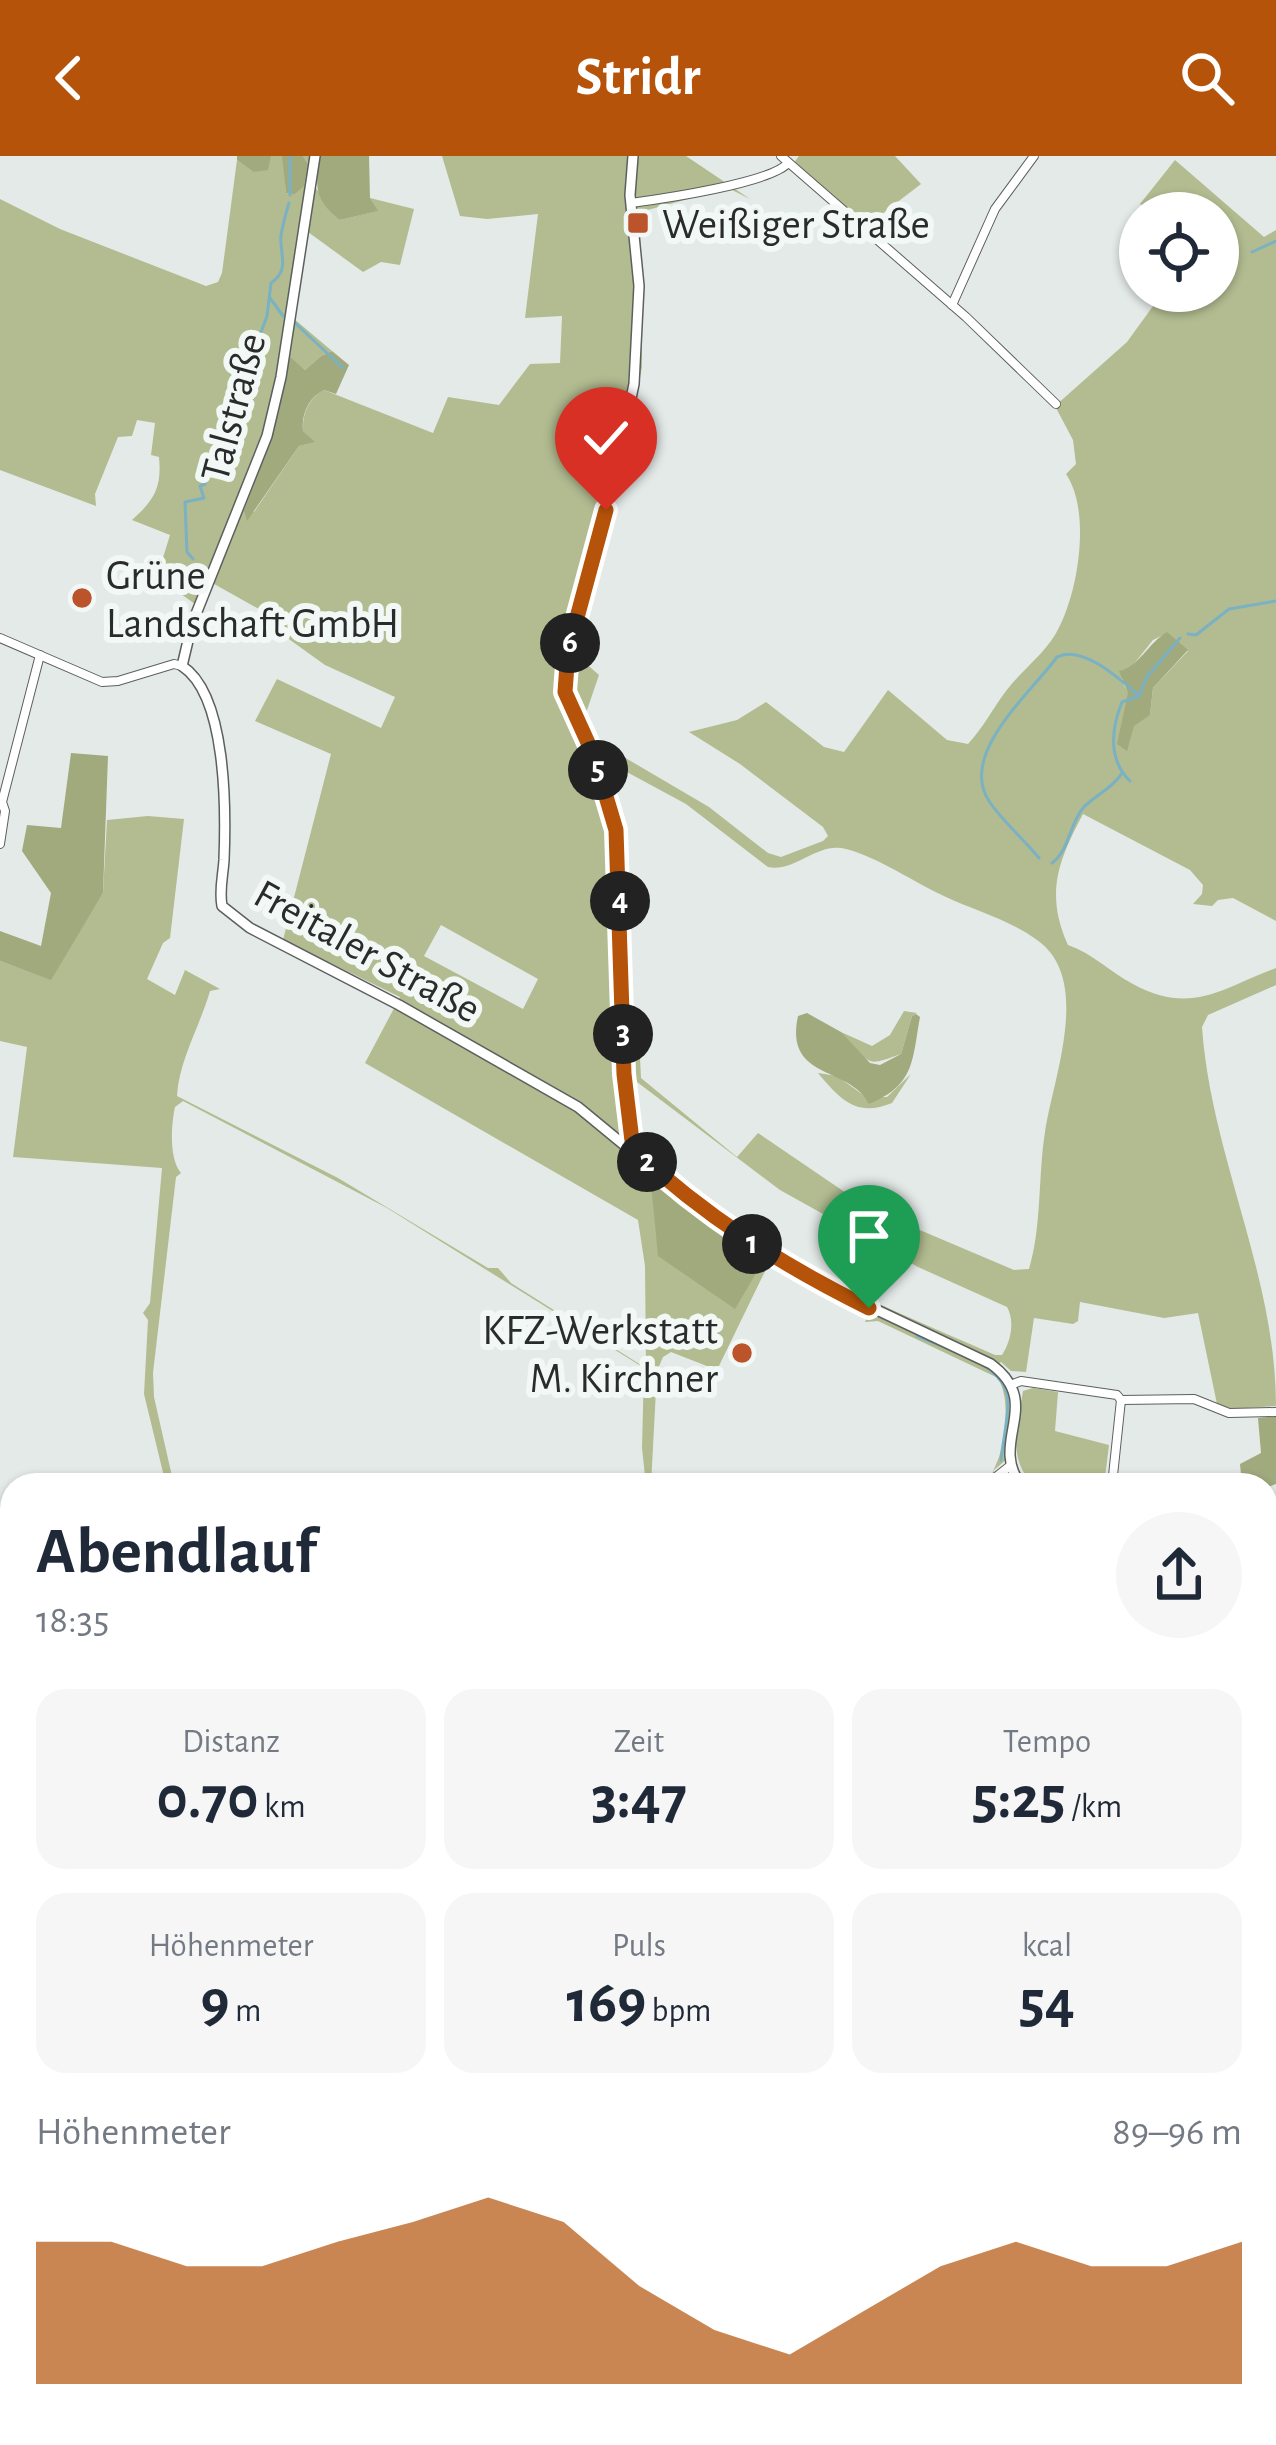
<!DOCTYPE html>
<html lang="de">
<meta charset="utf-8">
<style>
:root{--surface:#fff;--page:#f6f6f7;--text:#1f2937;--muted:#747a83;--accent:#b45309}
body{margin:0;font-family:"Alegreya Sans",sans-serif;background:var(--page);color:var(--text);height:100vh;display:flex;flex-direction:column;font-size:45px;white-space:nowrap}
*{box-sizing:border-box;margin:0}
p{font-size:39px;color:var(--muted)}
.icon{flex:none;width:66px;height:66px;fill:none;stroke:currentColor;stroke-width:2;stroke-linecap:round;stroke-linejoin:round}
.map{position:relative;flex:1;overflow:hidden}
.details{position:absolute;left:0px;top:1317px;width:1278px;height:972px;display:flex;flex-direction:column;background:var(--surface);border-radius:36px 36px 0 0;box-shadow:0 3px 9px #0004}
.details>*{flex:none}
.buttons{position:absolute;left:1119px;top:36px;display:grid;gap:24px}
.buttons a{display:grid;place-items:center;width:120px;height:120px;border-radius:50%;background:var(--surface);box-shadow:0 3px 9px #0004;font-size:60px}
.pin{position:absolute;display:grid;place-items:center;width:102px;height:102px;color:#fff;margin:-123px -51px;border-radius:50% 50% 50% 0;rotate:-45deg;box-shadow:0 0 12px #0007}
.pin .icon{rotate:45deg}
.km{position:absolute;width:60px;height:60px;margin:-30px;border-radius:50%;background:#222;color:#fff;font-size:33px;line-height:60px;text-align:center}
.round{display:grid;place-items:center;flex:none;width:126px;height:126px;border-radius:63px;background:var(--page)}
.headline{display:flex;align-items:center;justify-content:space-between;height:204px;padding:0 36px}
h1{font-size:66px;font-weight:700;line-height:90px}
.stats{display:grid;grid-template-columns:repeat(3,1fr);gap:18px;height:204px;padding:12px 36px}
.stats div{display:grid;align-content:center;border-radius:30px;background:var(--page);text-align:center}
.stats b{font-size:60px;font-weight:700}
.stats small{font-size:33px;font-weight:400}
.stats p{font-size:33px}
.chart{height:336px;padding:24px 36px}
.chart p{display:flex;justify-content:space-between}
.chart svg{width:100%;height:216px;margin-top:12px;fill:var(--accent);opacity:.7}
header{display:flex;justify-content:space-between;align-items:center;height:156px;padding:0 36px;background:var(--accent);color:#fff;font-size:54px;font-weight:700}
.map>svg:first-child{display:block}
</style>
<header><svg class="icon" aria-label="back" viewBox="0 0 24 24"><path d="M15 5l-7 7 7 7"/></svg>Stridr<svg class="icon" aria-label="search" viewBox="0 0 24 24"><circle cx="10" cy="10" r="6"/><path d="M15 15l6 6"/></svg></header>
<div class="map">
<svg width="1276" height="2289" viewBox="0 0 1276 2289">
<rect width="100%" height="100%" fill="#e4eae8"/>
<g fill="#b2bc90" fill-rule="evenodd">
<path d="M271,0H283L286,37L294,39L304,29L308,8L303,0H320L315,31L340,64L377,55L370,42L414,53L400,109L381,106L363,116L308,76L293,162L332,195L321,200L305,214L289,201L272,281L244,353L254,356L299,290L314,286L303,275C302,258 309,241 324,234L433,277L448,241L499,249L530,208L560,207L562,160L525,162L538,58L487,63L460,60L442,0H686L750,43L732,34L718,35L640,56L642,211L618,333L576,491L582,504L599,519L585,560L600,587L709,651L768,697L781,701L823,685L828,680L823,671L740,608L689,576L737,564L766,546L824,591L844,596L888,534L947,584L968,588C983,572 993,552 1006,535C1021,515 1042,500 1055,479C1078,441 1092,356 1066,318L1076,308L1073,284L1055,250L1127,186L1161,139L1168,135H1218V57H1152L1140,48L1175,4L1264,81L1276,74V765L1233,742L1218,744L1212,750L1193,748L1202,738L1203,729L1190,714L1083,658C1058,705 1045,738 1068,789C1092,797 1110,816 1133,828C1192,860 1222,832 1276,812V829L1208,859L1202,871C1211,1000 1276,1119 1276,1250L1233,1253L1217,1248L1198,1157L1164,1162L1080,1146L1078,1165L1073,1168L1034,1162L1026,1216L1011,1215L1001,1206L994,1213C1018,1241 1007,1269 1007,1303L994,1314L990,1329C991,1317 995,1312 999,1301C1006,1279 1010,1242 998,1222L878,1165L865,1166L869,1156L770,1105L717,1214L671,1196L663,1201L657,1215L651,1329H646L642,1292L644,1212L387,1052L183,945L175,951C171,970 169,1003 181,1017L176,1021L153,1217L154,1241L174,1329H166L144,1238L148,1164L143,1157L150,1147L162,1012L13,1001L27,891L0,885V805L50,823L103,737L107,664L148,660L184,663L170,782L163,787L147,823L175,839L185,814L220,833L210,835C200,870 179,904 177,940L338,1022L488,1112H498L511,1127L641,1209L646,1206L645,1110L638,1064L365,907L400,841L283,784L331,598L255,565L277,523L381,572L395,541L325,509L272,471L273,461L207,424L195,448L157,421L170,379L132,364C154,344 162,332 159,301L151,299L155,267L137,264L132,280L118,281L95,338L96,350L0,314V43L60,73L206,130L218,126L222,117L237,4L255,16ZM1167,477L1188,495L1153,532L1150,559L1133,569L1128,536L1121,524L1153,484ZM612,608L686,648L768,711C794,717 818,685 846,693C880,702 913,726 946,741C976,755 1010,764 1037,784C1093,823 1053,922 1045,976C1038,1020 1042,1070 1029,1113L1014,1114L908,1069L881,1041H852L758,977L737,1001L641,922L639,881L627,869L621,678L606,613ZM441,769L538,823L523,853L424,800ZM633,923L780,1034L918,1111L1007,1151C1015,1165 1011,1186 1002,1199H995C886,1151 771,1107 682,1026C668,1014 653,1002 645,986C635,968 633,942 633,923Z"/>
<polygon points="799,0 895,0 921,28 865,71 793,8"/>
<path d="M904,855L917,857L912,860L901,898C862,912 874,907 843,881L841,876L872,890L890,879Z"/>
<path d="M818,917L837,920L866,941H887L911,918L892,947C856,962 840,943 818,917Z"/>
<path d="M1033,1232L1058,1236L1055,1275L1109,1289L1104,1329H1034C1006,1303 1018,1268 1023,1235Z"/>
<polygon points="1266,1560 1276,1565 1276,1825 1266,1820"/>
<polygon points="12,1600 12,2036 0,2030 0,1602"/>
<polygon points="1266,1828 1276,1833 1276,2057 1266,2066"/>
<polygon points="1266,2096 1276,2102 1276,2289 1257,2277 1266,2277"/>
<polygon points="277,2277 401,2277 417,2289 299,2289"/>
<polygon points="659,2277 755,2277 760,2289 660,2289"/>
</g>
<g fill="#a0aa7d">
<polygon points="237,0 303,0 308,8 304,30 294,39 286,37 282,0 271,0 268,14 254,16 237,4"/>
<path d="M320,0H369L370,42L378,55L340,64C314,43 315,31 320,0Z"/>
<path d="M332,195L349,209L336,238L324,234C309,241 301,258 303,275L315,286L299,290L247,365L244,354L272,281L289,200L305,214L321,200Z"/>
<path d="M1167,476L1188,494L1153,532L1150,559L1134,570L1127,595L1117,588L1128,537L1119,515C1138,512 1149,486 1167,476Z"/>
<polygon points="71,597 108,600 103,737 51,824 0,805 0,775 41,790 51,737 22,695 27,669 61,672"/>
<path d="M807,857L841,876L870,907L880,909L901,898L912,860L916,858L920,861C912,905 915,929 869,948C849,909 784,925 798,860Z"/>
<polygon points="651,1027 762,1107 735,1153 658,1100"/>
<polygon points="1276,1260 1276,1328 1268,1331 1266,1366 1266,1329 1242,1329 1240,1308 1261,1297 1258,1262"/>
<polygon points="12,2061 12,2277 277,2277 299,2289 0,2289 0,2068"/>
<polygon points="755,2277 1113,2277 1130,2289 760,2289"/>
<polygon points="1176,2277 1257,2277 1276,2289 1166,2289"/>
</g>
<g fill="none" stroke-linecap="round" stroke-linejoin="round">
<g stroke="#7ab1c3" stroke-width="3">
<polyline points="290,0 290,39"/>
<polyline points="1252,96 1276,85"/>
<polyline points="270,142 283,160"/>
<polyline points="294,166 343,212"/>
<path d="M193,403L187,396L185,346L204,342L200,330L205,328L267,160L271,127C291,113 279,98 281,79C283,68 286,57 289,47"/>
<polyline points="1188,478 1196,479 1229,453 1276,445"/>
<path d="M1130,625C1108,604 1111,573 1122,546L1139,540L1146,522L1180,482"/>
<path d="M1039,702C1023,682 1002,665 989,645C958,598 1031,537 1057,501C1082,488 1120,523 1139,540"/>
<path d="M1052,707C1070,693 1069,669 1083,652C1095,639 1112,633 1122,617"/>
<path d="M917,1180C946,1193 1007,1207 1008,1245C1008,1264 1003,1285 1001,1304"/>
<polyline points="110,2289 122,2277"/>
</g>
<g stroke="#5b605e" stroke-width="10">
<g id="minor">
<polyline points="781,0 966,161 1056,248"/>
<path d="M631,47C661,43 771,27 788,7"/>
<polyline points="952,149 995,53 1034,0"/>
<polyline points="0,482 102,526 118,525 174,508 182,510"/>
<polyline points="0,688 5,655 2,646 40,499"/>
<polyline points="1013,1228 1021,1225 1117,1239 1121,1244"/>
<polyline points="1121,1244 1194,1243 1229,1257 1276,1256"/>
<polyline points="997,1329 996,1321 1010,1310"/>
<polyline points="1112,1329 1121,1244"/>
</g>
</g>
<g stroke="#5b605e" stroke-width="12">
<g id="tertiary">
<path d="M315,0L281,221L267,280L192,468L182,510C227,539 226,654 224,704C223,720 219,734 222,750L250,772L399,849L578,951L703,1054L773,1101L822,1128L991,1208C1045,1248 988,1285 1021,1329"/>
<polyline points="633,0 630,39 639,130 634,228 612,333 568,495 565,536 594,600 615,674 624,918 633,993"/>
<polyline points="1266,1484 1276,1488"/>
</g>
</g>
<use href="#minor" stroke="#fff" stroke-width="8"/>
<use href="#tertiary" stroke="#fff" stroke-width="9"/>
</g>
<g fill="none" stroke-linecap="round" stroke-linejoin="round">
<g stroke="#fff" stroke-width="24">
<path id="route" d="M606,354L568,495L565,536L594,600L616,674L624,918L633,993C704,1060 782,1109 869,1152"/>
</g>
<use href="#route" stroke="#b45309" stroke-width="15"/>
</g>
<g fill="#bb542b" stroke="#f1f8f5" stroke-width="4.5">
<rect x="626" y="55" width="24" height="24" rx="6"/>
<circle cx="82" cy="442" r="12"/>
<circle cx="742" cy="1197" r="12"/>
</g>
<g text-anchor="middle" stroke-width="12" stroke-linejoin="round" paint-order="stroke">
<g font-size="42" fill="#2a2c2b" stroke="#f1f8f5" text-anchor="start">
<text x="662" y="82">Weißiger Straße</text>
<text x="106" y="433">Grüne<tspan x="106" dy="48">Landschaft GmbH</tspan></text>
<text x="718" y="1188" text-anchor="end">KFZ-Werkstatt<tspan x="718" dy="48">M. Kirchner</tspan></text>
</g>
<g font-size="42" fill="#2a2c2b" stroke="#f1f8f5">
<text transform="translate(232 251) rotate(-75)" y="15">Talstraße</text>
<text transform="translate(368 794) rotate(29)" y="15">Freitaler Straße</text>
</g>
</g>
</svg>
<div class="buttons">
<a><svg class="icon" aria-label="locate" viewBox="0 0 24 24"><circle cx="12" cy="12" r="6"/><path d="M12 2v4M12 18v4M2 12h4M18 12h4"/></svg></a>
</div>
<div class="pin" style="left:869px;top:1152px;background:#1e9e55"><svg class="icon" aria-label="arrive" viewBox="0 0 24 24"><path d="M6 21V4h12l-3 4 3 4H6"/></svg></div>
<div class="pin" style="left:606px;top:354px;background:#d93025"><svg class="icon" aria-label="check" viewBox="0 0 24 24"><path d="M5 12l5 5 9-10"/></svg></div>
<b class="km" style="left:752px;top:1088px">1</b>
<b class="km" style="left:647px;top:1006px">2</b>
<b class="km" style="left:623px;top:878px">3</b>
<b class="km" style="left:620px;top:745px">4</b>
<b class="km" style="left:598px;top:614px">5</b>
<b class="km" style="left:570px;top:487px">6</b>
<section class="details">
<div class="headline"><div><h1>Abendlauf</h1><p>18:35</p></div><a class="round"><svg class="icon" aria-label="share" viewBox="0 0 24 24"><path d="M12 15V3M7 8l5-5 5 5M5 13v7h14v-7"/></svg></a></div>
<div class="stats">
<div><p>Distanz</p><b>0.70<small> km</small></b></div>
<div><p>Zeit</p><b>3:47</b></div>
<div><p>Tempo</p><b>5:25<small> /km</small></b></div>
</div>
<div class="stats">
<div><p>Höhenmeter</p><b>9<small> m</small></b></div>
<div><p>Puls</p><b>169<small> bpm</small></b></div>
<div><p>kcal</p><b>54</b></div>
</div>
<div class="chart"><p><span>Höhenmeter</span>89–96 m</p>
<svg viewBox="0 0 160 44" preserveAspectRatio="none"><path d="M0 44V15L10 15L20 20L30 20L40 15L50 11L60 6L70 11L80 24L90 33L100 38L110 29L120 20L130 15L140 20L150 20L160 15V44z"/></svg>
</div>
</section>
</div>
